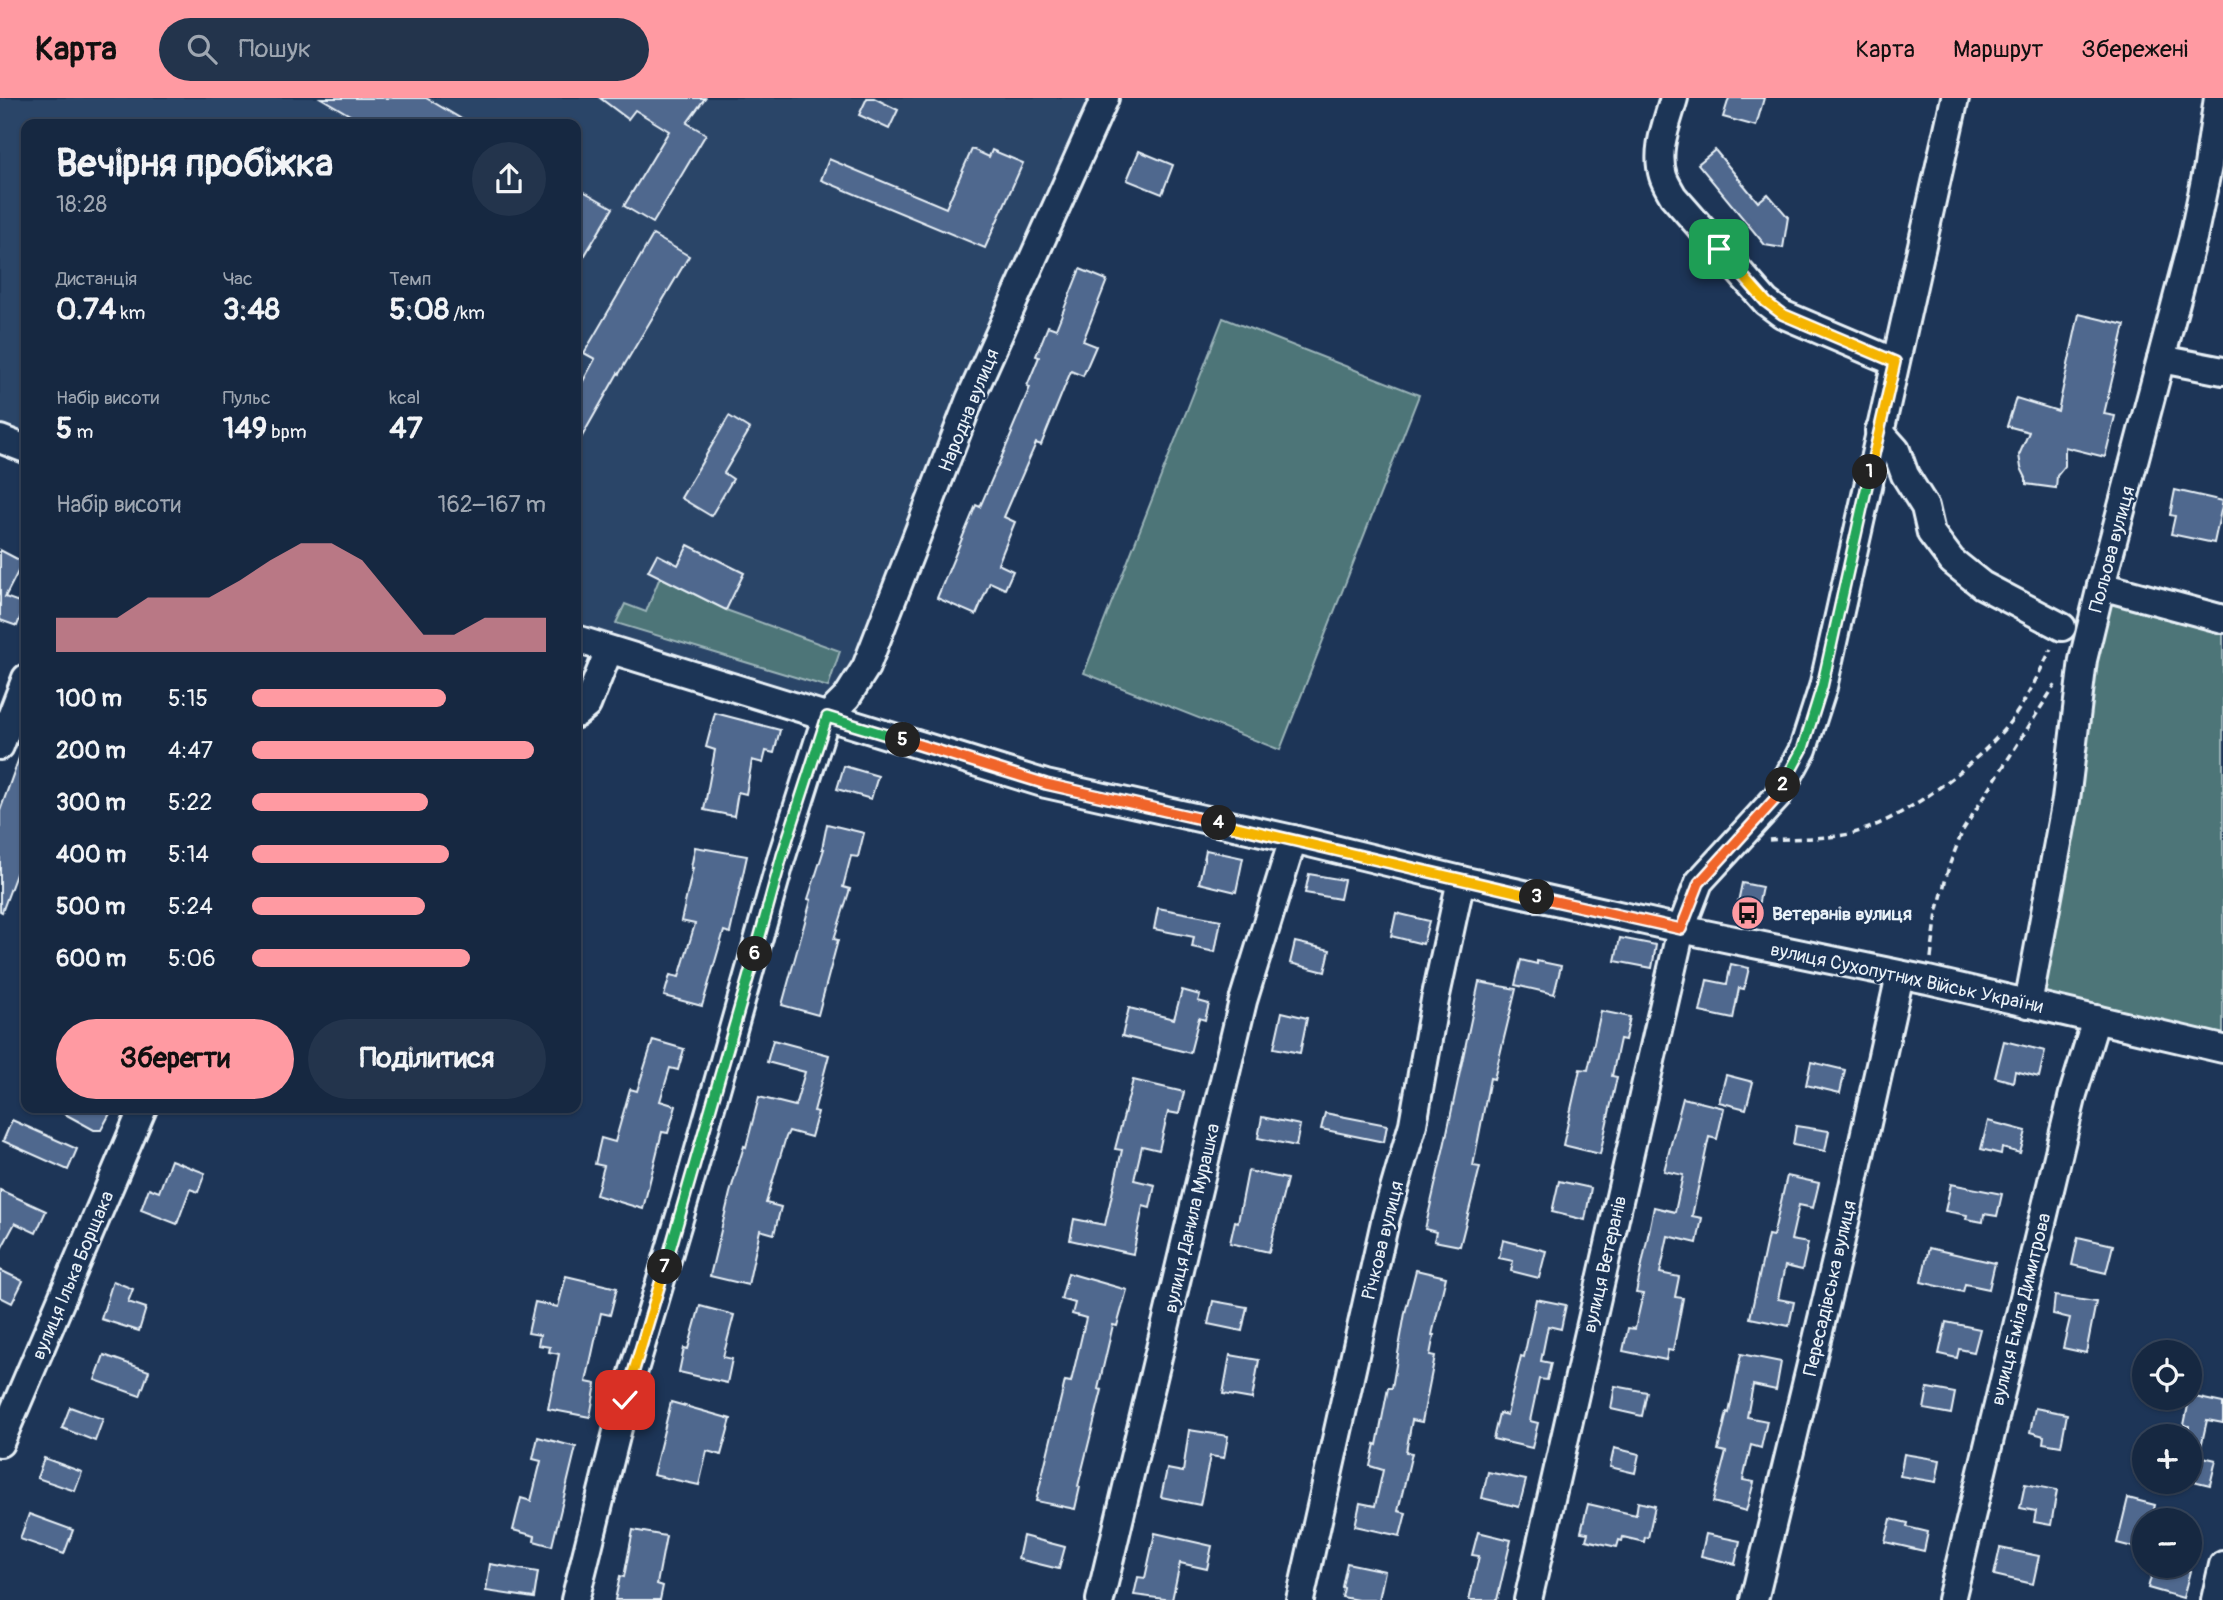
<!DOCTYPE html>
<html lang="uk">
<meta charset="utf-8">
<style>
:root{--surface:#162841;--page:#23344c;--text:#f1f3f6;--muted:#9ea6b1;--line:#35445a;--accent:#ff9aa2}
body{margin:0;font-family:Pangolin,sans-serif;background:var(--page);color:var(--text);height:100vh;display:flex;flex-direction:column;font-size:26px;white-space:nowrap}
*{box-sizing:border-box;margin:0}
p{font-size:23px;color:var(--muted)}
.icon{flex:none;width:38px;height:38px;fill:none;stroke:currentColor;stroke-width:2;stroke-linecap:round;stroke-linejoin:round}
.map{position:relative;flex:1;overflow:hidden}
.panel{position:absolute;left:21px;top:21px;width:560px;height:994px;display:flex;flex-direction:column;background:var(--surface);border-radius:14px;box-shadow:0 2px 5px #0004,0 0 0 2px var(--line)}
.panel>*{flex:none}
.tools{position:absolute;left:2132px;top:1242px;display:grid;gap:14px}
.tools a{display:grid;place-items:center;width:70px;height:70px;border-radius:50%;background:var(--surface);box-shadow:0 2px 5px #0004,0 0 0 2px var(--line);font-size:35px}
.pin{position:absolute;display:grid;place-items:center;width:60px;height:60px;color:#fff;margin:-30px;border-radius:14px;box-shadow:0 4px 10px #0006}
.km{position:absolute;width:35px;height:35px;margin:-18px;border-radius:50%;background:#222;color:#fff;font-size:19px;line-height:35px;text-align:center}
.round{display:grid;place-items:center;flex:none;width:74px;height:74px;border-radius:37px;background:var(--page)}
.summary{display:flex;align-items:center;justify-content:space-between;height:119px;padding:0 35px}
h1{font-size:38px;font-weight:700;line-height:52px}
.figures{display:grid;grid-template-columns:repeat(3,1fr);gap:10px;height:119px;padding:7px 35px}
.figures div{display:grid;align-content:center}
.figures b{font-size:30px;font-weight:700}
.figures small{font-size:19px;font-weight:400}
.figures p{font-size:19px}
.chart{height:196px;padding:14px 35px}
.chart p{display:flex;justify-content:space-between}
.chart svg{width:100%;height:126px;margin-top:7px;fill:var(--accent);opacity:.7}
.primary-button{display:flex;gap:14px;margin-top:auto;padding:14px 35px}
.primary-button a{flex:1;height:80px;border-radius:42px;background:var(--accent);color:#111;font-size:28px;font-weight:700;line-height:80px;text-align:center}
.primary-button a+a{background:var(--page);color:var(--text)}
ul{padding:0 35px;list-style:none;font-size:23px}
li{display:grid;grid-template-columns:112px 84px 1fr;align-items:center;height:52px}
li i{height:18px;border-radius:9px;background:var(--accent)}
header{display:flex;align-items:center;gap:42px;box-sizing:border-box;height:98px;padding:0 35px;background:var(--accent);color:#111}
header strong{font-size:33px}
nav{display:flex;gap:38px;margin-inline-start:auto;font-size:24px}
.search{width:490px;height:63px;background:var(--page);display:flex;align-items:center;gap:18px;box-sizing:border-box;padding:0 24px;border-radius:38px;color:var(--muted);font-size:26px}
.map>svg:first-child{display:block}
</style>
<header>
<strong>Карта</strong>
<div class="search"><svg class="icon" aria-label="search" viewBox="0 0 24 24"><circle cx="10" cy="10" r="6"/><path d="M15 15l6 6"/></svg>Пошук</div>
<nav><a>Карта</a><a>Маршрут</a><a>Збережені</a></nav>
</header>
<div class="map">
<svg width="2223" height="1502" viewBox="0 0 2223 1502">
<rect width="100%" height="100%" fill="#1d3557"/>
<filter id="ink" filterUnits="userSpaceOnUse"><feTurbulence type="fractalNoise" baseFrequency=".0143" numOctaves="2"/><feDisplacementMap in="SourceGraphic" scale="14" xChannelSelector="R" yChannelSelector="G"/><feConvolveMatrix kernelMatrix="1 2 1 2 8 2 1 2 1" color-interpolation-filters="sRGB"/></filter>
<g filter="url(#ink)">
<polygon fill="#2c4468" points="0,0 1100,0 853,580 822,606 576,531 576,26 26,26 26,341 0,331"/>
<g fill="#4d7578" stroke="#9ab3b8" stroke-width="2">
<polygon points="1223,220 1419,297 1280,652 1084,575"/>
<polygon points="660,479 726,512 840,553 828,589 616,525 625,506 646,514"/>
<polygon points="2108,499 2223,526 2223,942 2043,897 2090,562"/>
</g>
<g fill="#50688e" stroke="#e8f1f8" stroke-width="2">
<polygon points="321,0 426,0 470,26 365,26"/>
<polygon points="600,0 705,0 687,25 706,36 653,125 624,108 669,33 635,12 628,21"/>
<polygon points="867,0 874,0 898,12 889,31 859,17"/>
<polygon points="1729,0 1764,0 1756,28 1723,19"/>
<polygon points="972,51 989,59 992,52 1023,65 985,150 821,82 829,61 946,110"/>
<polygon points="1715,52 1758,104 1768,96 1788,119 1783,150 1765,147 1698,66"/>
<polygon points="1139,53 1173,67 1162,96 1127,82"/>
<polygon points="576,89 613,110 576,172"/>
<polygon points="653,137 689,158 619,276 618,275 576,349 576,296 595,261 584,255"/>
<polygon points="1080,171 1107,182 1083,243 1096,248 1083,278 1071,273 1041,347 1036,345 1004,419 1015,424 998,466 1013,473 1005,491 990,484 976,517 937,500 976,407 980,409 1012,335 1011,334 1030,289 1027,288 1039,259 1036,258 1048,228 1056,231"/>
<polygon points="2079,216 2125,227 2104,316 2115,318 2105,359 2065,349 2065,368 2057,378 2056,390 2026,386 2026,380 2021,370 2019,357 2029,334 2007,328 2016,300 2058,313"/>
<polygon points="729,318 750,331 724,375 733,381 711,418 681,400"/>
<polygon points="2175,392 2223,403 2214,445 2171,436 2175,418 2170,417"/>
<polygon points="688,447 744,475 726,512 648,473 657,456 678,467"/>
<polygon points="0,452 23,464 5,499 25,506 17,528 0,522"/>
<polygon points="715,615 780,632 774,655 766,653 763,665 752,662 746,696 738,694 734,718 704,712 715,652 706,649"/>
<polygon points="24,646 26,647 26,762 22,760 2,814 0,813 0,713"/>
<polygon points="844,668 878,678 871,701 837,691"/>
<polygon points="827,726 864,735 858,759 851,758 843,789 850,791 834,841 838,842 818,917 782,907 811,802 808,801 824,751 822,751"/>
<polygon points="695,749 747,758 730,835 724,833 702,908 664,898 670,877 679,879 695,826 681,823 693,770 691,770"/>
<polygon points="1206,752 1243,760 1236,794 1199,785"/>
<polygon points="1309,776 1344,782 1340,801 1305,795"/>
<polygon points="1742,785 1762,789 1757,813 1737,809"/>
<polygon points="1158,810 1221,822 1215,854 1192,849 1194,839 1154,831"/>
<polygon points="1396,815 1429,823 1423,846 1391,838"/>
<polygon points="1620,840 1656,847 1652,870 1615,863"/>
<polygon points="1295,844 1330,852 1325,874 1290,865"/>
<polygon points="1521,862 1537,866 1537,863 1561,868 1554,896 1515,887"/>
<polygon points="1731,866 1749,870 1744,891 1739,890 1733,921 1700,914 1707,882 1727,886"/>
<polygon points="1479,884 1516,891 1494,981 1490,980 1473,1068 1480,1069 1460,1148 1434,1143 1436,1134 1425,1131 1445,1044"/>
<polygon points="1182,892 1200,897 1198,903 1209,906 1205,922 1199,920 1190,955 1122,938 1129,910 1174,921"/>
<polygon points="1601,913 1630,919 1625,942 1620,941 1612,978 1617,979 1600,1056 1563,1047 1580,971 1588,972"/>
<polygon points="1282,914 1307,920 1300,955 1274,950"/>
<polygon points="653,942 684,951 678,972 670,970 660,1003 676,1008 668,1035 662,1034 643,1111 596,1097 604,1068 595,1066 601,1040 615,1044 630,991 637,993"/>
<polygon points="773,942 829,957 814,1013 818,1014 811,1039 789,1033 786,1039 766,1105 781,1109 774,1136 760,1132 748,1187 710,1178 730,1095 744,1048 746,1049 759,999 795,1008 805,974 767,964"/>
<polygon points="2004,943 2045,953 2039,979 2015,973 2013,984 1995,979"/>
<polygon points="1811,964 1845,972 1840,995 1806,987"/>
<polygon points="1726,977 1753,984 1746,1011 1719,1004"/>
<polygon points="1133,982 1184,994 1179,1016 1168,1014 1159,1052 1142,1048 1134,1082 1155,1087 1150,1110 1143,1108 1133,1156 1070,1142 1074,1121 1105,1127 1122,1052 1115,1051"/>
<polygon points="1683,1000 1724,1010 1717,1041 1709,1039 1692,1118 1702,1120 1697,1145 1668,1138 1660,1175 1679,1179 1675,1199 1683,1200 1673,1253 1668,1252 1666,1262 1623,1253 1628,1230 1635,1231 1643,1196 1636,1195 1654,1109 1675,1114 1683,1077 1664,1073"/>
<polygon points="54,1010 113,1010 101,1032 94,1032"/>
<polygon points="1325,1015 1387,1027 1384,1044 1321,1031"/>
<polygon points="1262,1019 1300,1027 1296,1048 1258,1040"/>
<polygon points="12,1022 77,1051 68,1072 3,1043"/>
<polygon points="1988,1023 2026,1033 2020,1055 2002,1050 2001,1056 1981,1051"/>
<polygon points="1796,1028 1829,1033 1825,1053 1793,1047"/>
<polygon points="171,1062 205,1075 198,1094 190,1091 177,1126 141,1112 149,1090 159,1094"/>
<polygon points="1248,1073 1287,1081 1269,1154 1230,1145 1235,1123 1238,1124"/>
<polygon points="1787,1078 1819,1085 1813,1110 1799,1107 1791,1142 1808,1145 1802,1172 1785,1168 1778,1201 1794,1204 1789,1228 1750,1220 1768,1137 1773,1138"/>
<polygon points="1559,1083 1591,1090 1585,1122 1552,1114"/>
<polygon points="1951,1086 2002,1096 1997,1118 1984,1116 1983,1124 1966,1121 1967,1117 1945,1113"/>
<polygon points="0,1092 46,1113 36,1135 15,1125 0,1153"/>
<polygon points="2078,1139 2113,1147 2106,1175 2072,1167"/>
<polygon points="1503,1142 1546,1153 1539,1180 1511,1173 1513,1163 1499,1160"/>
<polygon points="1929,1150 1995,1165 1989,1191 1965,1186 1963,1194 1921,1184"/>
<polygon points="0,1172 23,1183 12,1205 0,1199"/>
<polygon points="1416,1172 1446,1179 1432,1237 1434,1237 1430,1257 1435,1258 1422,1324 1412,1322 1406,1354 1412,1355 1398,1413 1406,1415 1400,1438 1355,1428 1360,1405 1375,1408 1383,1372 1370,1368 1375,1346 1377,1347 1388,1290 1392,1290 1405,1215"/>
<polygon points="1068,1175 1127,1192 1117,1228 1113,1227 1098,1291 1102,1292 1078,1388 1080,1389 1075,1411 1036,1403 1065,1283 1071,1284 1086,1220 1072,1216 1075,1205 1061,1201"/>
<polygon points="566,1178 617,1190 610,1217 601,1215 586,1284 596,1286 590,1319 548,1311 559,1256 549,1254 550,1249 538,1247 540,1237 528,1235 535,1204 558,1209"/>
<polygon points="113,1183 133,1191 128,1204 146,1210 139,1233 101,1221"/>
<polygon points="2055,1198 2096,1204 2086,1255 2063,1250 2070,1220 2053,1216"/>
<polygon points="1536,1201 1566,1207 1561,1231 1548,1228 1541,1263 1551,1265 1547,1282 1539,1281 1530,1323 1538,1325 1532,1350 1493,1341 1499,1315 1507,1317 1521,1258 1524,1259"/>
<polygon points="1213,1203 1247,1209 1242,1233 1208,1226"/>
<polygon points="700,1208 734,1217 723,1259 732,1261 727,1285 679,1274 684,1250 688,1251"/>
<polygon points="1946,1224 1980,1231 1974,1254 1959,1251 1957,1260 1939,1256"/>
<polygon points="1741,1256 1781,1264 1776,1292 1753,1287 1747,1319 1767,1323 1761,1350 1751,1347 1743,1382 1754,1384 1746,1413 1713,1404 1726,1354 1718,1352 1727,1314 1729,1315"/>
<polygon points="104,1257 149,1273 140,1298 95,1282"/>
<polygon points="1230,1257 1259,1262 1252,1301 1223,1296"/>
<polygon points="1615,1288 1647,1294 1642,1318 1611,1311"/>
<polygon points="1928,1290 1955,1295 1951,1316 1924,1311"/>
<polygon points="2190,1298 2223,1305 2223,1325 2207,1322 2199,1358 2216,1362 2210,1387 2189,1382 2189,1328 2184,1327"/>
<polygon points="671,1304 731,1321 721,1357 707,1353 699,1387 653,1377"/>
<polygon points="70,1309 103,1321 95,1343 62,1330"/>
<polygon points="2035,1310 2067,1316 2061,1348 2043,1345 2044,1338 2030,1334"/>
<polygon points="1189,1332 1228,1338 1224,1360 1210,1358 1200,1407 1161,1399 1167,1371 1183,1374"/>
<polygon points="538,1339 576,1349 552,1448 534,1443 535,1438 513,1432 521,1400 531,1403 541,1363 533,1361"/>
<polygon points="1614,1350 1639,1356 1635,1375 1610,1369"/>
<polygon points="1904,1356 1940,1362 1936,1384 1900,1378"/>
<polygon points="44,1360 82,1374 75,1393 37,1380"/>
<polygon points="1488,1374 1526,1382 1519,1409 1482,1400"/>
<polygon points="2025,1386 2057,1392 2051,1427 2034,1424 2036,1413 2020,1410"/>
<polygon points="2128,1400 2155,1407 2151,1423 2144,1423 2144,1452 2117,1445"/>
<polygon points="1638,1404 1655,1408 1648,1440 1645,1439 1644,1444 1623,1439 1622,1443 1619,1442 1617,1449 1586,1442 1588,1435 1581,1434 1588,1406 1636,1417"/>
<polygon points="29,1416 73,1432 64,1456 20,1441"/>
<polygon points="1891,1421 1908,1425 1907,1429 1928,1434 1924,1453 1885,1444"/>
<polygon points="633,1432 666,1438 657,1486 663,1488 660,1502 615,1502 620,1478 624,1479"/>
<polygon points="1478,1434 1511,1442 1497,1502 1469,1502 1479,1458 1472,1457"/>
<polygon points="1155,1435 1212,1448 1207,1471 1180,1465 1172,1502 1134,1497 1138,1479 1145,1480"/>
<polygon points="1706,1436 1740,1443 1735,1466 1701,1458"/>
<polygon points="1023,1438 1065,1449 1059,1471 1018,1461"/>
<polygon points="2000,1450 2039,1458 2033,1486 1994,1477"/>
<polygon points="1347,1465 1385,1473 1379,1502 1358,1502 1342,1499 1344,1490 1342,1489"/>
<polygon points="490,1466 538,1474 534,1500 486,1493"/>
<polygon points="2154,1468 2171,1468 2190,1473 2183,1500 2148,1490"/>
</g>
<g fill="none" stroke-linecap="round" stroke-linejoin="round">
<g stroke="#e8f1f8" stroke-width="32">
<g id="minor">
<path d="M1674,0C1667,25 1655,52 1663,78C1665,85 1670,92 1673,98L1766,204L1782,216L1895,264"/>
<polyline points="2161,261 2223,273"/>
<polyline points="1879,333 1896,352 1905,377 1925,409 1931,435 1952,463 1982,487 2062,529"/>
<polyline points="0,341 26,351"/>
<polyline points="2101,488 2223,521"/>
<polyline points="576,541 1046,686 1293,741 1461,782 1681,831 1928,882 2223,951"/>
<polyline points="576,616 587,607 609,552"/>
<polyline points="0,648 26,580"/>
<polyline points="2028,906 2066,702 2083,562 2101,488 2193,140 2208,68 2218,0"/>
<polyline points="0,1345 143,1010"/>
<polyline points="575,1502 625,1302 685,1101 782,758 821,635 827,619 847,599 866,569 970,301 1105,0"/>
<polyline points="1100,1502 1243,903 1293,741"/>
<polyline points="1300,1502 1386,1119 1413,1026 1435,902 1461,782"/>
<polyline points="1528,1502 1681,831 1699,784 1777,699 1803,651 1823,589 1955,0"/>
<polyline points="1754,1502 1841,1142 1900,877"/>
<polyline points="1951,1502 2073,996 2096,921"/>
<polyline points="2215,1502 2223,1467"/>
</g>
</g>
<g stroke="#e8f1f8" stroke-width="3.5" stroke-dasharray="7 5" stroke-linecap="butt">
<path d="M1769,742C1794,740 1831,741 1854,735C1904,721 1973,669 2006,629C2025,606 2038,577 2051,551"/>
<polyline points="1931,860 1937,815 1949,768 1963,732 2055,587"/>
</g>
<use href="#minor" stroke="#1d3557" stroke-width="26"/>
</g>
</g>
<g fill="none" stroke-linecap="round" stroke-linejoin="round" filter="url(#ink)">
<g stroke="#fff" stroke-width="14">
<polyline id="split-1" points="1719,151 1766,204 1782,216 1895,264 1870,374"/>
</g>
<g stroke="#fff" stroke-width="14">
<polyline id="split-2" points="1783,687 1803,650 1822,589 1870,374"/>
</g>
<g stroke="#fff" stroke-width="14">
<polyline id="split-3" points="1537,799 1681,831 1699,785 1777,699 1783,687"/>
</g>
<g stroke="#fff" stroke-width="14">
<polyline id="split-4" points="1219,725 1537,799"/>
</g>
<g stroke="#fff" stroke-width="14">
<polyline id="split-5" points="903,642 1046,686 1219,725"/>
</g>
<g stroke="#fff" stroke-width="14">
<polyline id="split-6" points="755,856 782,758 827,619 903,642"/>
</g>
<g stroke="#fff" stroke-width="14">
<polyline id="split-7" points="665,1169 755,856"/>
</g>
<g stroke="#fff" stroke-width="14">
<polyline id="split-8" points="625,1302 665,1169"/>
</g>
<use href="#split-1" stroke="#f5b400" stroke-width="9"/>
<use href="#split-2" stroke="#22a559" stroke-width="9"/>
<use href="#split-3" stroke="#f0652b" stroke-width="9"/>
<use href="#split-4" stroke="#f5b400" stroke-width="9"/>
<use href="#split-5" stroke="#f0652b" stroke-width="9"/>
<use href="#split-6" stroke="#22a559" stroke-width="9"/>
<use href="#split-7" stroke="#22a559" stroke-width="9"/>
<use href="#split-8" stroke="#f5b400" stroke-width="9"/>
</g>
<defs>
<g id="bus-disc" transform="scale(1.75)"><circle r="9.5" fill="#ff9aa2" stroke="#1d3557"/><path d="M-5-6H5V4H4V6H2V4H-2V6H-4V4H-5ZM-3.5-4V0h7V-4ZM-3.5 1.2v1.5H-2V1.2ZM2 1.2v1.5H3.5V1.2Z" fill="#111"/></g>
</defs>
<g fill-rule="evenodd">
<use href="#bus-disc" x="1748" y="815"/>
</g>
<g text-anchor="middle" stroke-width="5" stroke-linejoin="round" paint-order="stroke">
<g font-size="19" fill="#e8f1f8" stroke="#1d3557">
<text transform="translate(968 312) rotate(-68)" y="7">Народна вулиця</text>
<text transform="translate(2111 451) rotate(-75)" y="7">Польова вулиця</text>
<text transform="translate(1907 879) rotate(12)" y="7">вулиця Сухопутних Військ України</text>
<text transform="translate(1191 1120) rotate(-77)" y="7">вулиця Данила Мурашка</text>
<text transform="translate(1382 1142) rotate(-76)" y="7">Річкова вулиця</text>
<text transform="translate(1604 1166) rotate(-77)" y="7">вулиця Ветеранів</text>
<text transform="translate(72 1177) rotate(-67)" y="7">вулиця Ілька Борщака</text>
<text transform="translate(1829 1190) rotate(-77)" y="7">Пересадівська вулиця</text>
<text transform="translate(2020 1211) rotate(-76)" y="7">вулиця Еміла Димитрова</text>
</g>
<g font-size="19" font-weight="bold" fill="#e8f1f8" stroke="#1d3557" text-anchor="start">
<text x="1772" y="822">Ветеранів вулиця</text>
</g>
</g>
</svg>
<div class="tools">
<a><svg class="icon" aria-label="locate" viewBox="0 0 24 24"><circle cx="12" cy="12" r="6"/><path d="M12 2v4M12 18v4M2 12h4M18 12h4"/></svg></a>
<a>+</a>
<a>−</a>
</div>
<div class="pin" style="left:1719px;top:151px;background:#1e9e55"><svg class="icon" aria-label="arrive" viewBox="0 0 24 24"><path d="M6 21V4h12l-3 4 3 4H6"/></svg></div>
<div class="pin" style="left:625px;top:1302px;background:#d93025"><svg class="icon" aria-label="check" viewBox="0 0 24 24"><path d="M5 12l5 5 9-10"/></svg></div>
<b class="km" style="left:1870px;top:374px">1</b>
<b class="km" style="left:1783px;top:687px">2</b>
<b class="km" style="left:1537px;top:799px">3</b>
<b class="km" style="left:1219px;top:725px">4</b>
<b class="km" style="left:903px;top:642px">5</b>
<b class="km" style="left:755px;top:856px">6</b>
<b class="km" style="left:665px;top:1169px">7</b>
<section class="panel">
<div class="summary"><div><h1>Вечірня пробіжка</h1><p>18:28</p></div><a class="round"><svg class="icon" aria-label="share" viewBox="0 0 24 24"><path d="M12 15V3M7 8l5-5 5 5M5 13v7h14v-7"/></svg></a></div>
<div class="figures">
<div><p>Дистанція</p><b>0.74<small> km</small></b></div>
<div><p>Час</p><b>3:48</b></div>
<div><p>Темп</p><b>5:08<small> /km</small></b></div>
</div>
<div class="figures">
<div><p>Набір висоти</p><b>5<small> m</small></b></div>
<div><p>Пульс</p><b>149<small> bpm</small></b></div>
<div><p>kcal</p><b>47</b></div>
</div>
<div class="chart"><p><span>Набір висоти</span>162–167 m</p>
<svg viewBox="0 0 160 44" preserveAspectRatio="none"><path d="M0 44V32L10 32L20 32L30 25L40 25L50 25L60 19L70 12L80 6L90 6L100 12L110 25L120 38L130 38L140 32L150 32L160 32V44z"/></svg>
</div>
<ul>
<li><b>100 m</b>5:15<i style="width:66%"></i></li>
<li><b>200 m</b>4:47<i style="width:96%"></i></li>
<li><b>300 m</b>5:22<i style="width:60%"></i></li>
<li><b>400 m</b>5:14<i style="width:67%"></i></li>
<li><b>500 m</b>5:24<i style="width:59%"></i></li>
<li><b>600 m</b>5:06<i style="width:74%"></i></li>
</ul>
<div class="primary-button"><a>Зберегти</a><a>Поділитися</a></div>
</section>
</div>
